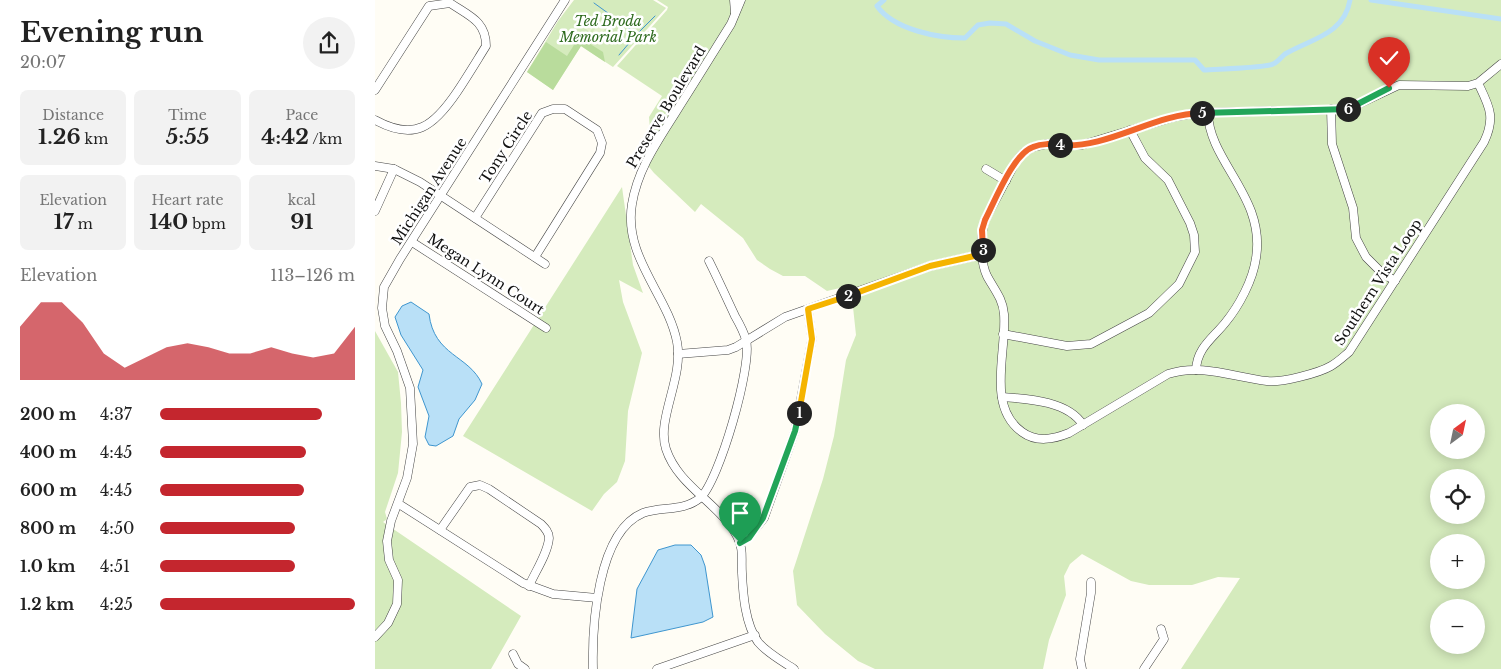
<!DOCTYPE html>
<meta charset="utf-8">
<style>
:root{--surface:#fff;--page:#f2f2f2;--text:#222;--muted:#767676;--accent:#c4262e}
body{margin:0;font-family:"Libre Baskerville",serif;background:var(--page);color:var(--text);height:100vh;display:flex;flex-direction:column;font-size:19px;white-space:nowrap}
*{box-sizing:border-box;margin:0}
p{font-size:16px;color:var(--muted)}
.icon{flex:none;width:28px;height:28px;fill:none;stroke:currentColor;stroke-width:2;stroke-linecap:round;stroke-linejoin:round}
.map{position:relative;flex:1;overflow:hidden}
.sheet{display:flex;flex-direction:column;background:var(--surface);width:375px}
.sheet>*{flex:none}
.needle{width:32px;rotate:33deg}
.buttons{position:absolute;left:1055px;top:404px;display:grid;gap:10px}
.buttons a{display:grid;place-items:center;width:55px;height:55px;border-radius:50%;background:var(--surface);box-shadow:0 2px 12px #0003;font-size:25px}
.pin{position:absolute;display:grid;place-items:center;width:42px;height:42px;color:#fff;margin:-51px -21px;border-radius:50% 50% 50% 0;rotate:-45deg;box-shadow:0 0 5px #0007}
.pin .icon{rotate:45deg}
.km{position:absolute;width:25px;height:25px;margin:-12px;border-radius:50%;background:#222;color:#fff;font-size:14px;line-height:25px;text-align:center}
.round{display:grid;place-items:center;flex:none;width:52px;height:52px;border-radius:26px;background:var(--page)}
.headline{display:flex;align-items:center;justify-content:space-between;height:85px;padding:0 20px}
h1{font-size:28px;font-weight:800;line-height:38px}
.stats{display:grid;grid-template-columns:repeat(3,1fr);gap:8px;height:85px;padding:5px 20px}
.stats div{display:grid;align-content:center;border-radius:8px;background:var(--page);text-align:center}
.stats b{font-size:21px;font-weight:800}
.stats small{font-size:14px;font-weight:400}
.stats p{font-size:14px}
.chart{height:140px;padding:10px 20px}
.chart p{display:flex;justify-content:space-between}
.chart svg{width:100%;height:90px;margin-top:5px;fill:var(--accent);opacity:.7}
ul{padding:0 20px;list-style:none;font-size:16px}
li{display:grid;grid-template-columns:80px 60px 1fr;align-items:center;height:38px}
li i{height:12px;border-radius:6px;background:var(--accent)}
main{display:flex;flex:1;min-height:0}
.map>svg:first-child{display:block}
</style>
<main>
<section class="sheet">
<div class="headline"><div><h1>Evening run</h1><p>20:07</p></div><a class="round"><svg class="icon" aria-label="share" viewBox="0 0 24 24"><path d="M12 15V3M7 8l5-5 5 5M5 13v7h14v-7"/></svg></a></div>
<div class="stats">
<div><p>Distance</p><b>1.26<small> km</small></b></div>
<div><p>Time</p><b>5:55</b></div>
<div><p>Pace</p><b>4:42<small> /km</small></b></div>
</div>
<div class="stats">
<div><p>Elevation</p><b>17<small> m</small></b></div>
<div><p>Heart rate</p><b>140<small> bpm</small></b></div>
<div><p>kcal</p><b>91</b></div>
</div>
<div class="chart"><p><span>Elevation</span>113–126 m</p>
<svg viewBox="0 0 160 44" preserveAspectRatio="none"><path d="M0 44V18L10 6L20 6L30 16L40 31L50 38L60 33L70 28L80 26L90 28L100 31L110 31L120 28L130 31L140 33L150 31L160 18V44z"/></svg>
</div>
<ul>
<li><b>200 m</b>4:37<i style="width:83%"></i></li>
<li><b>400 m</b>4:45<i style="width:75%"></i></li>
<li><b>600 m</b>4:45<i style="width:74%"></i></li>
<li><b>800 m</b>4:50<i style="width:69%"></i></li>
<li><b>1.0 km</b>4:51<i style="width:69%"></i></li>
<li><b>1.2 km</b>4:25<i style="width:100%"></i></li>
</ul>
</section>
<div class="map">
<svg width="1126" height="669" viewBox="0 0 1126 669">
<rect width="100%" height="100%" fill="#fffdf5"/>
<g fill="#d5ebbd" fill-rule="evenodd">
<polygon points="199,0 278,0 291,8 238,67 206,46 178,90 152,72 183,21"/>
<path d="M282,0H1126V669H806L865,578L843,577L817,585H774L756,581L707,554L695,564L689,576L691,595L674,640L668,669H500L483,661L450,634L422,605L418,571L448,479L459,436L471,360L481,335L478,307L469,287L452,291L430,276H408L395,269L382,260L368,238L326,204L320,212L279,173L266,157L276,142L274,117L287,96L242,66L292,10L293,7ZM1064,412H1101V450H1064ZM1064,478H1101V515H1064ZM1064,542H1101V580H1064ZM1064,608H1101V645H1064Z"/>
<polygon points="247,187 258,265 268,293 244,280 248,302 267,353 253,411 250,461 242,482 229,494 217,511 88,436"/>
<polygon points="0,331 23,372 26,403 27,432 23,473 10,512 12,519 8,522 146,616 116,669 0,669"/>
</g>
<polygon fill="#b9dc9c" points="204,37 228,52 230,62 206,46 178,90 152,72 171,42 192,56"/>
<g fill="#e6f2cf">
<polygon points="218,13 224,17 215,32 208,27"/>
<polygon points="227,19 233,24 224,38 217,33"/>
</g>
<g fill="#b9e0f7" stroke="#3f96cf">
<path d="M36,302L54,314C59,356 94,355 107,384L100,400L84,419L78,436L61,446L54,445L50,437L54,416L43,387L48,370L26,335L20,317L27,306Z"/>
<polygon points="300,545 316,545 326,555 330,566 338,617 328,622 256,638 262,589 283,550"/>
</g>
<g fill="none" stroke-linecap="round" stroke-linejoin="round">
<g stroke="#3f96cf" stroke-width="1">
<polyline points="219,3 262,34 280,16"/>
<polyline points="244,55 261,35"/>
</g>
<g stroke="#b9e0f7" stroke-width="5">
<path d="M509,0L502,6C519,30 563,38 590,38L603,25L615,23L631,24L660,41L695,55L724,60H820L829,70C841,69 891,68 898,64C903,62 906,57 910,54C935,39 969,35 975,0"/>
<polyline points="996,0 1126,19"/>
</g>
<g stroke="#444" stroke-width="9">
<g id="minor">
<polyline points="359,0 360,13"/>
<path d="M366,0L356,24C339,51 322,79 304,107C285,138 263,167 257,204C248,257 293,295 302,342C309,378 281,419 291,449C303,486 344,503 362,536C369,549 366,559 367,573C368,594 370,624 383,642C392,653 407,661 419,669"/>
<path d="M1103,83C1114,106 1121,117 1109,142L974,352C968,357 963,362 956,366C944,373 906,383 892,381C858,377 826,363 793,374L694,433C679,439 662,443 647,432C611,406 632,352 629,314C628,299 619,289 612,276C605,261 605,236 610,220L640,163L648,153L658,147L672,144L707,145L799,117L821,113L973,109L1024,85L1093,86L1103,83L1126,64"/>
<path d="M0,90L54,6L75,3C94,16 111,21 111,46C101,62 92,77 82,92C59,126 40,142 0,120"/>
<polyline points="956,109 957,144 978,208 981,238 991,257 1006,272 1020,281"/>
<polyline points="0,166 19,169 45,182 170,264"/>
<polyline points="611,169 631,181"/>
<polyline points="0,211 19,169"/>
<polyline points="100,218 167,113 178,109 190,109 222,130 227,143 225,153 160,257"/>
<polyline points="37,242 171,328"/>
<polyline points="628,334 692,346 716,344 774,313 804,284 820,252 819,235 815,223 793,180 770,158 755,130"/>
<polyline points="303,354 353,350 361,347 410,317 555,266 608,254"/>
<path d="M821,370C822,348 837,339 850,323C864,306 878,280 881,258C891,197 834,162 833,113"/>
<path d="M627,397C654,399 693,401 708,425"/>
<polyline points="24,504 148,583 178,594 222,598"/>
<path d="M65,530L95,487L105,485L114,489L166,524C170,528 174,532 174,538C173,553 160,572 154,586"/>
<polyline points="365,543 374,537 389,518 420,431 437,339 433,309"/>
<polyline points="0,637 13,623 22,604 23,580 14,560 12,541 16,521 32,478 38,444 35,388 22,351 10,326 7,308 9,287 25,259 190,0"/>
<polyline points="138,654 143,664 150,669"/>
<path d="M218,669C217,627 222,532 268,513C287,506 308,512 325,498C344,482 378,364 371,340C369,332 364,323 360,316C351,297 343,279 334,261"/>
<polyline points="282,669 380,635"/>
<polyline points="707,669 705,659 716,593 716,582"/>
<polyline points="769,669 789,639 786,629"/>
</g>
</g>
<use href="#minor" stroke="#fff" stroke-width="8"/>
</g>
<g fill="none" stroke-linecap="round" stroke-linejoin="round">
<g stroke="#fff" stroke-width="10">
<polyline id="split-1" points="365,543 374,538 388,518 420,431 424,413"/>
</g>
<g stroke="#fff" stroke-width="10">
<polyline id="split-2" points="424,413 437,339 433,309 473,296"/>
</g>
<g stroke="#fff" stroke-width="10">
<polyline id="split-3" points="473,296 555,266 608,254 608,250"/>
</g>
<g stroke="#fff" stroke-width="10">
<path id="split-4" d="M608,250L607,230L610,220C620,201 638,154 658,147C667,143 676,144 685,145"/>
</g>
<g stroke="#fff" stroke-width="10">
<path id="split-5" d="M685,145C733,149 778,114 827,113"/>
</g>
<g stroke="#fff" stroke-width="10">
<polyline id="split-6" points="827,113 973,109"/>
</g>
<g stroke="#fff" stroke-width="10">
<polyline id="split-7" points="973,109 1014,88"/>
</g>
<use href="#split-1" stroke="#22a559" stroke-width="6"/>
<use href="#split-2" stroke="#f5b400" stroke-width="6"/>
<use href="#split-3" stroke="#f5b400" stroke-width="6"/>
<use href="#split-4" stroke="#f0652b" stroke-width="6"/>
<use href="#split-5" stroke="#f0652b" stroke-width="6"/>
<use href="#split-6" stroke="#22a559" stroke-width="6"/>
<use href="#split-7" stroke="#22a559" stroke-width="6"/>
</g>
<g text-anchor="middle" stroke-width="5" stroke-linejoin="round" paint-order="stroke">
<g font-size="14" font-style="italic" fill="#2f6b1f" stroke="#fff">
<text x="233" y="26">Ted Broda<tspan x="233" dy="16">Memorial Park</tspan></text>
</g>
<g font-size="14" fill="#111" stroke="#fff">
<text transform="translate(291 107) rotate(-59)" y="5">Preserve Boulevard</text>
<text transform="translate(131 147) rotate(-57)" y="5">Tony Circle</text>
<text transform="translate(54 191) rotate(-57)" y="5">Michigan Avenue</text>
<text transform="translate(111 274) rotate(33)" y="5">Megan Lynn Court</text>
<text transform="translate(1003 282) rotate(-57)" y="5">Southern Vista Loop</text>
</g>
</g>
</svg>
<div class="buttons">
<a><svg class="needle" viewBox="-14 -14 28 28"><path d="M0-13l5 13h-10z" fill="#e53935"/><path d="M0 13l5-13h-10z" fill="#767676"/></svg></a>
<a><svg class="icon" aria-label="locate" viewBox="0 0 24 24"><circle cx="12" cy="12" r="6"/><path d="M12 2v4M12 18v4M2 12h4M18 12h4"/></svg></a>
<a>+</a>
<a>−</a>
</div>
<div class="pin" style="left:365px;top:543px;background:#1e9e55"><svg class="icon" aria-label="arrive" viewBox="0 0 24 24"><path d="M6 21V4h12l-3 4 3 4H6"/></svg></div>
<div class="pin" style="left:1014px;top:88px;background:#d93025"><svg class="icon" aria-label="check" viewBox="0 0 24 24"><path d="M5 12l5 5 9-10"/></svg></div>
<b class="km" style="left:424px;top:413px">1</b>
<b class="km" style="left:473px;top:296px">2</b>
<b class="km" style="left:608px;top:250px">3</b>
<b class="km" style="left:685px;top:145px">4</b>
<b class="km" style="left:827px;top:113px">5</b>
<b class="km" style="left:973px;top:109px">6</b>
</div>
</main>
